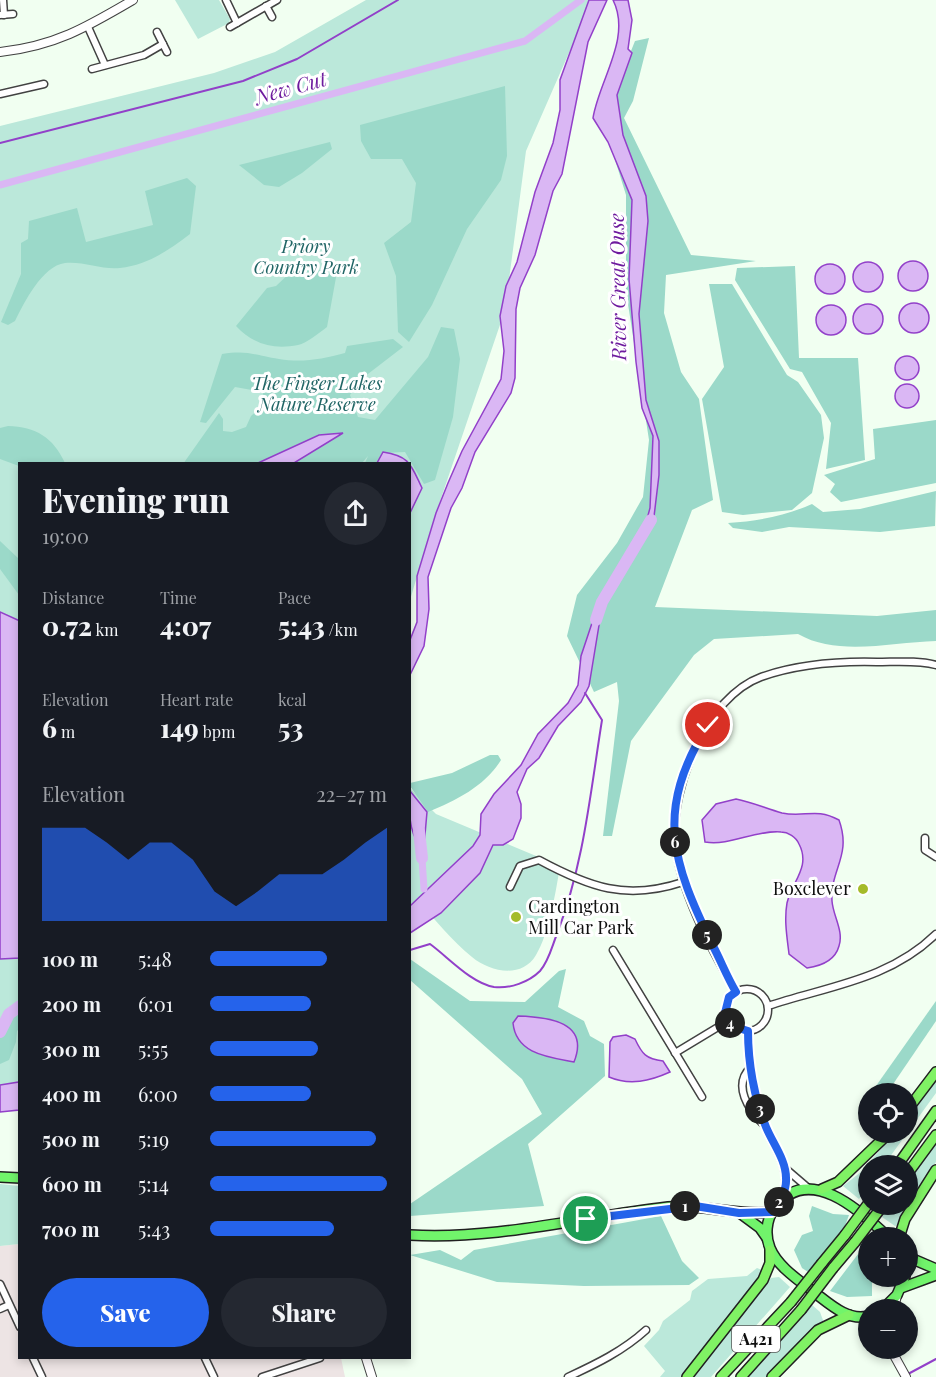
<!DOCTYPE html>
<meta charset="utf-8">
<style>
:root{--surface:#171b24;--page:#242831;--text:#f1f3f6;--muted:#9ea1a6;--accent:#2563eb}
body{margin:0;font-family:"Playfair Display",serif;background:var(--page);color:var(--text);height:100vh;display:flex;flex-direction:column;font-size:22px;white-space:nowrap}
*{box-sizing:border-box;margin:0}
p{font-size:20px;color:var(--muted)}
.icon{flex:none;width:33px;height:33px;fill:none;stroke:currentColor;stroke-width:2;stroke-linecap:round;stroke-linejoin:round}
.map{position:relative;flex:1;overflow:hidden}
.sheet{position:absolute;left:18px;top:462px;width:393px;height:897px;display:flex;flex-direction:column;background:var(--surface);border-radius:0px;box-shadow:0 3px 9px #0003}
.sheet>*{flex:none}
.tools{position:absolute;left:858px;top:1083px;display:grid;gap:12px}
.tools a{display:grid;place-items:center;width:60px;height:60px;border-radius:50%;background:var(--surface);box-shadow:0 3px 9px #0003;font-size:30px}
.pin{position:absolute;display:grid;place-items:center;width:51px;height:51px;color:#fff;margin:-26px;border:3px solid #fff;border-radius:50%;box-shadow:0 2px 6px #0007}
.km{position:absolute;width:30px;height:30px;margin:-15px;border-radius:50%;background:#222;color:#fff;font-size:16px;line-height:30px;text-align:center}
.round{display:grid;place-items:center;flex:none;width:63px;height:63px;border-radius:32px;background:var(--page)}
.headline{display:flex;align-items:center;justify-content:space-between;height:102px;padding:0 24px}
h1{font-size:33px;font-weight:800;line-height:45px}
.stats{display:grid;grid-template-columns:repeat(3,1fr);gap:9px;height:102px;padding:6px 24px}
.stats div{display:grid;align-content:center}
.stats b{font-size:26px;font-weight:800}
.stats small{font-size:16px;font-weight:400}
.stats p{font-size:16px}
.chart{height:168px;padding:12px 24px}
.chart p{display:flex;justify-content:space-between}
.chart svg{width:100%;height:108px;margin-top:6px;fill:var(--accent);opacity:.7}
.primary-button{display:flex;gap:12px;margin-top:auto;padding:12px 24px}
.primary-button a{flex:1;height:69px;border-radius:36px;background:var(--accent);color:#fff;font-size:24px;font-weight:800;line-height:69px;text-align:center}
.primary-button a+a{background:var(--page);color:var(--text)}
ul{padding:0 24px;list-style:none;font-size:20px}
li{display:grid;grid-template-columns:96px 72px 1fr;align-items:center;height:45px}
li i{height:15px;border-radius:8px;background:var(--accent)}
.map>svg:first-child{display:block}
</style>
<div class="map">
<svg width="936" height="1377" viewBox="0 0 936 1377">
<rect width="100%" height="100%" fill="#f1fff1"/>
<polygon fill="#ede4e4" points="19,1244 20,1358 341,1358 345,1377 0,1377 0,1246"/>
<g fill="#bbe8da">
<polygon points="175,0 219,0 230,19 229,23 198,39"/>
<polygon points="366,0 592,0 526,151 505,310 436,513 410,600 410,464 20,464 20,1082 0,1085 0,126 214,73 275,52"/>
<path d="M410,788L436,814L560,866C556,891 549,934 536,955C522,979 490,972 472,957C452,941 435,919 417,900L410,906Z"/>
<polygon points="936,1079 936,1093 884,1165 868,1166 868,1187 859,1199 843,1186 861,1172 895,1133 908,1132 908,1116"/>
<polygon points="936,1140 936,1162 900,1225 895,1226 882,1217 891,1205 908,1204 908,1180"/>
<polygon points="0,1184 19,1186 19,1244 0,1246"/>
<polygon points="757,1268 762,1270 757,1281 681,1377 660,1377 665,1371 644,1346 659,1330 663,1321 690,1300 692,1291 708,1279 747,1276"/>
<polygon points="779,1277 790,1287 711,1377 694,1377 771,1278"/>
<polygon points="811,1304 820,1312 824,1323 767,1377 744,1377"/>
</g>
<g fill="#9bd9c9">
<path d="M649,38L633,101L624,118L691,255L756,261L666,275L664,313L681,372L699,399L713,500L692,510L655,607L877,616L936,610V641C892,642 838,657 798,634L714,639L694,655L631,741L612,836H603L619,701L617,682L594,692L567,636L577,595L617,543L643,497L649,440L626,291V195L603,121L635,41Z"/>
<polygon points="505,86 507,156 501,180 467,229 432,305 409,342 398,332 396,276 384,243 411,222 416,183 402,159 371,159 361,141 360,125"/>
<polygon points="330,142 332,149 302,173 279,187 264,185 239,165"/>
<path d="M187,178L196,186L190,234C169,250 148,265 120,268C102,270 83,261 65,263C42,266 24,303 15,321L8,325L1,322L21,274V243L28,239L29,221L77,208L86,242L153,225L145,191Z"/>
<polygon points="795,266 799,358 858,358 865,460 826,469 831,423 802,372 790,369 735,280 737,268"/>
<path d="M295,268L337,272L327,327C319,333 307,343 298,345C273,350 253,344 236,326L267,288L276,286Z"/>
<polygon points="709,284 732,284 787,375 798,382 821,415 824,438 812,493 792,510 743,515 722,512 702,399 724,367"/>
<path d="M441,327L454,329L460,359L453,417L435,480L424,484L405,452L383,453L377,463H365L368,456L362,463H294L341,434L319,435L258,463L183,464L219,413L223,419V431L232,432L246,427L251,416L264,404L263,392L235,387L206,423L200,422L222,354C248,350 254,355 279,359C302,363 323,359 345,353L347,346L393,339L403,347L364,377L350,395L358,417L375,420L428,357Z"/>
<polygon points="936,420 936,483 841,502 830,492 835,484 824,475 875,459 873,429"/>
<path d="M8,426C36,427 53,437 65,463L20,464L19,466L0,459V428Z"/>
<path d="M936,491L935,526L880,532L789,527L762,532L733,528L728,523C758,521 785,516 812,504L823,512L860,509Z"/>
<polygon points="0,541 19,559 19,595 0,569"/>
<path d="M490,755H498L501,760C485,786 457,800 428,812L410,786V783L452,773Z"/>
<polygon points="410,959 470,1001 525,1002 559,971 566,969 558,1007 584,1021 590,1036 604,1044 605,1076 528,1144 544,1206 410,1216 410,1204 542,1114 522,1079 410,980"/>
<polygon points="19,1000 19,1029 17,1031 16,1042 9,1060 0,1064 0,1020"/>
<polygon points="936,1001 936,1021 887,1093 871,1093"/>
<polygon points="812,1206 833,1214 849,1215 845,1226 808,1272 802,1268 794,1250 802,1235 813,1231 809,1216"/>
<polygon points="661,1216 682,1261 699,1278 689,1285 584,1286 497,1282 410,1255 440,1250 461,1260 474,1250"/>
<polygon points="868,1241 868,1276 879,1277 872,1282 872,1296 847,1297 830,1291"/>
</g>
<g fill="#dab7f4" stroke="#9240c9" stroke-width="1.5">
<polygon points="589,0 607,0 588,42 562,174 553,191 535,255 520,288 516,309 515,378 511,393 475,452 462,488 451,508 428,577 429,609 424,646 410,675 410,640 417,622 417,576 436,513 448,483 462,451 501,379 504,351 500,316 506,286 517,262 535,192 553,143 560,110 560,80"/>
<path d="M613,0H628L632,20L628,49L632,53L617,95L623,135L646,196L648,221L639,314L646,400L659,441V475L653,525L627,561L643,534L650,508L653,436L642,408L636,362L629,279L632,200L608,142L593,118C599,80 632,38 613,0Z"/>
<circle cx="913" cy="276" r="15"/>
<circle cx="868" cy="277" r="15"/>
<circle cx="830" cy="279" r="15"/>
<circle cx="914" cy="318" r="15"/>
<circle cx="868" cy="319" r="15"/>
<circle cx="831" cy="320" r="15"/>
<circle cx="907" cy="368" r="12"/>
<circle cx="907" cy="396" r="12"/>
<polygon points="343,433 294,463 258,463 319,435"/>
<path d="M383,452C410,456 411,465 422,488L410,513V464L377,463Z"/>
<polygon points="603,601 589,686 581,702 558,726 539,758 527,769 517,792 521,804 521,818 513,839 503,845 493,845 480,873 441,913 410,933 410,906 473,846 480,835 481,814 494,794 521,765 538,734 568,703 578,685 581,656 593,620"/>
<polygon points="0,612 20,621 20,958 0,959"/>
<path d="M410,791L427,812L424,846H420C408,830 409,810 410,791Z"/>
<path d="M736,799C752,802 767,809 782,813C805,818 815,807 839,820C852,856 830,869 832,901C833,916 844,931 839,946C835,961 821,966 807,968L789,954C787,937 784,920 787,903C792,881 811,867 799,844C796,837 788,832 781,832C754,830 731,846 705,842L702,820L716,804Z"/>
<path d="M518,1016C549,1017 590,1022 574,1062C548,1057 516,1054 513,1023Z"/>
<path d="M626,1035L635,1039C642,1054 646,1059 663,1061L670,1072C650,1081 630,1086 609,1077L610,1042L613,1037Z"/>
<polygon points="19,1082 19,1110 0,1112 0,1085"/>
</g>
<g fill="none" stroke-linecap="round" stroke-linejoin="round">
<g stroke="#9240c9" stroke-width="2">
<polyline points="0,143 243,81 297,59 398,0"/>
<path d="M410,950L430,944C448,957 471,983 494,987C510,989 529,982 540,971C549,961 552,946 557,934C584,863 590,795 602,720L585,693"/>
<polyline points="908,1374 936,1359"/>
</g>
<g stroke="#dab7f4" stroke-width="7">
<polyline points="0,185 525,41 581,0"/>
<polyline points="422,858 424,889"/>
</g>
<g stroke="#dab7f4" stroke-width="12">
<polyline points="596,620 602,602 651,520"/>
<polyline points="419,831 422,858"/>
<polyline points="0,1032 9,1014 20,1006"/>
</g>
<g stroke="#424242" stroke-width="9">
<g id="minor">
<polyline points="3,0 4,15"/>
<polyline points="226,0 237,23"/>
<polyline points="266,6 272,17"/>
<polyline points="0,15 13,14"/>
<polyline points="88,27 105,65"/>
<polyline points="230,27 277,0"/>
<polyline points="157,32 167,52"/>
<polyline points="92,69 144,55 163,44"/>
<polyline points="0,94 44,84"/>
<polyline points="925,838 925,850 936,857"/>
<path d="M510,887L520,866L539,860C589,887 626,901 683,882"/>
<polyline points="613,950 702,1097"/>
<circle cx="747" cy="1010" r="21"/>
<path d="M736,992C711,949 679,890 675,841C671,788 706,697 761,677C798,664 838,661 877,662C896,662 918,660 936,665"/>
<path d="M768,1006C828,986 889,980 936,934"/>
<path d="M748,1031C748,1062 755,1094 764,1124C775,1154 792,1163 782,1198"/>
<polyline points="675,1053 728,1021"/>
<path d="M751,1067C732,1085 748,1110 765,1126"/>
<polyline points="786,1169 807,1187"/>
<polyline points="0,1284 20,1327"/>
<polyline points="0,1309 9,1305"/>
<polyline points="33,1358 42,1377"/>
<polyline points="205,1358 214,1377"/>
<polyline points="262,1377 320,1358"/>
<path d="M568,1377C596,1364 623,1351 646,1330"/>
</g>
</g>
<g stroke="#424242" stroke-width="10">
<g id="tertiary">
<path d="M0,52C55,46 87,27 133,0"/>
<polyline points="894,1310 897,1295"/>
<polyline points="890,1348 906,1377"/>
<polyline points="366,1358 372,1377"/>
</g>
</g>
<g stroke="#202020" stroke-width="12">
<g id="primary">
<polyline points="0,1177 20,1178"/>
<polyline points="741,1214 760,1228 767,1238"/>
<path d="M410,1235C497,1240 581,1217 668,1207C703,1204 737,1216 772,1212"/>
<polyline points="908,1257 936,1269"/>
<polyline points="901,1288 936,1275"/>
<polyline points="882,1310 897,1295 905,1276"/>
<path d="M868,1316C850,1321 833,1307 819,1296C803,1283 778,1268 770,1248C765,1236 766,1220 774,1209C807,1162 860,1210 889,1238"/>
</g>
</g>
<g stroke="#202020" stroke-width="12">
<g id="trunk">
<polyline points="908,1109 936,1072"/>
<polyline points="897,1166 936,1111"/>
<polyline points="908,1173 936,1135"/>
<polyline points="822,1189 838,1182 890,1132"/>
<polyline points="899,1238 905,1219 936,1170"/>
<polyline points="822,1263 845,1235"/>
<polyline points="833,1268 855,1242"/>
<polyline points="687,1377 763,1280 770,1263 770,1250"/>
<polyline points="721,1377 791,1302"/>
<polyline points="741,1377 801,1310"/>
<polyline points="772,1377 818,1330 849,1315"/>
</g>
</g>
<use href="#minor" stroke="#fff" stroke-width="6"/>
<use href="#tertiary" stroke="#fff" stroke-width="8"/>
<use href="#primary" stroke="#71f46b" stroke-width="9"/>
<use href="#trunk" stroke="#80f264" stroke-width="9"/>
<g stroke="#202020" stroke-width="12" stroke-linecap="butt">
<g id="trunk-bridge">
<polyline points="845,1235 868,1204"/>
<polyline points="855,1242 884,1204"/>
<polyline points="791,1302 822,1263"/>
<polyline points="801,1310 833,1268"/>
</g>
</g>
<use href="#trunk-bridge" stroke="#80f264" stroke-width="9"/>
</g>
<g fill="none" stroke-linecap="round" stroke-linejoin="round">
<g stroke="#fff" stroke-width="12">
<path id="route" d="M586,1219L695,1206L739,1213L772,1212C779,1202 787,1191 786,1178C786,1160 773,1144 766,1127C754,1098 748,1062 748,1031L732,1026L725,1013L729,997L736,992C727,977 721,961 713,946C672,862 654,811 708,725"/>
</g>
<use href="#route" stroke="#2563eb" stroke-width="8"/>
</g>
<g fill="#a5bb2a" stroke="#fff" stroke-width="2">
<circle cx="863" cy="889" r="6"/>
<circle cx="516" cy="917" r="6"/>
</g>
<g text-anchor="middle" stroke-width="6" stroke-linejoin="round" paint-order="stroke">
<rect fill="#fff" stroke="#575757" stroke-width="1.5" x="732" y="1326" width="48" height="26" rx="4.5"/>
<g font-size="16" font-weight="bold" fill="#0f0f0f">
<text x="756" y="1345">A421</text>
</g>
<g font-size="18" font-style="italic" fill="#206565" stroke="#fff">
<text x="306" y="253">Priory<tspan x="306" dy="21">Country Park</tspan></text>
<text x="317" y="390">The Finger Lakes<tspan x="317" dy="21">Nature Reserve</tspan></text>
</g>
<g font-size="18" fill="#0f0f0f" stroke="#fff" text-anchor="end">
<text x="851" y="895">Boxclever</text>
<text x="528" y="913" text-anchor="start">Cardington<tspan x="528" dy="21">Mill Car Park</tspan></text>
</g>
<g font-size="20" font-style="italic" fill="#6e1b9e" stroke="#fff">
<text transform="translate(291 88) rotate(-15)" y="7">New Cut</text>
<text transform="translate(618 287) rotate(-91)" y="7">River Great Ouse</text>
</g>
</g>
</svg>
<div class="tools">
<a><svg class="icon" aria-label="locate" viewBox="0 0 24 24"><circle cx="12" cy="12" r="6"/><path d="M12 2v4M12 18v4M2 12h4M18 12h4"/></svg></a>
<a><svg class="icon" aria-label="layers" viewBox="0 0 24 24"><path d="M12 4l9 5-9 5-9-5zM3 14l9 5 9-5"/></svg></a>
<a>+</a>
<a>−</a>
</div>
<div class="pin" style="left:586px;top:1219px;background:#1e9e55"><svg class="icon" aria-label="arrive" viewBox="0 0 24 24"><path d="M6 21V4h12l-3 4 3 4H6"/></svg></div>
<div class="pin" style="left:708px;top:725px;background:#d93025"><svg class="icon" aria-label="check" viewBox="0 0 24 24"><path d="M5 12l5 5 9-10"/></svg></div>
<b class="km" style="left:685px;top:1206px">1</b>
<b class="km" style="left:779px;top:1202px">2</b>
<b class="km" style="left:760px;top:1109px">3</b>
<b class="km" style="left:730px;top:1023px">4</b>
<b class="km" style="left:707px;top:935px">5</b>
<b class="km" style="left:675px;top:842px">6</b>
<section class="sheet">
<div class="headline"><div><h1>Evening run</h1><p>19:00</p></div><a class="round"><svg class="icon" aria-label="share" viewBox="0 0 24 24"><path d="M12 15V3M7 8l5-5 5 5M5 13v7h14v-7"/></svg></a></div>
<div class="stats">
<div><p>Distance</p><b>0.72<small> km</small></b></div>
<div><p>Time</p><b>4:07</b></div>
<div><p>Pace</p><b>5:43<small> /km</small></b></div>
</div>
<div class="stats">
<div><p>Elevation</p><b>6<small> m</small></b></div>
<div><p>Heart rate</p><b>149<small> bpm</small></b></div>
<div><p>kcal</p><b>53</b></div>
</div>
<div class="chart"><p><span>Elevation</span>22–27 m</p>
<svg viewBox="0 0 160 44" preserveAspectRatio="none"><path d="M0 44V6L10 6L20 6L30 12L40 19L50 12L60 12L70 19L80 32L90 38L100 32L110 25L120 25L130 25L140 19L150 12L160 6V44z"/></svg>
</div>
<ul>
<li><b>100 m</b>5:48<i style="width:66%"></i></li>
<li><b>200 m</b>6:01<i style="width:57%"></i></li>
<li><b>300 m</b>5:55<i style="width:61%"></i></li>
<li><b>400 m</b>6:00<i style="width:57%"></i></li>
<li><b>500 m</b>5:19<i style="width:94%"></i></li>
<li><b>600 m</b>5:14<i style="width:100%"></i></li>
<li><b>700 m</b>5:43<i style="width:70%"></i></li>
</ul>
<div class="primary-button"><a>Save</a><a>Share</a></div>
</section>
</div>
